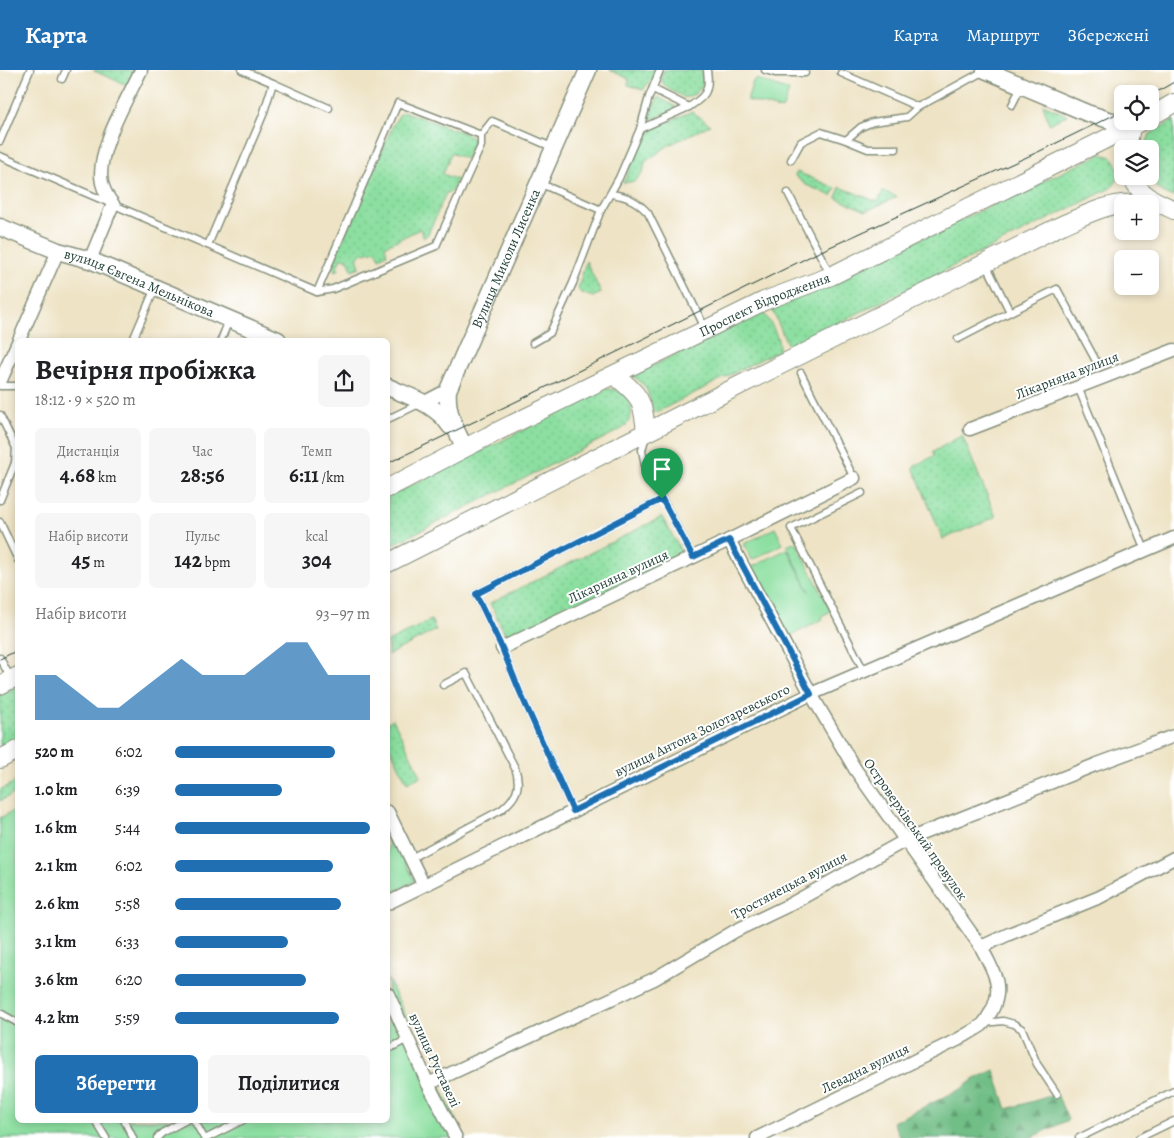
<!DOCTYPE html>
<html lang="uk">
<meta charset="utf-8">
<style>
:root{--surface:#fff;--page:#f6f6f6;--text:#202124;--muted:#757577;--accent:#1f6fb2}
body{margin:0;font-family:Alegreya,serif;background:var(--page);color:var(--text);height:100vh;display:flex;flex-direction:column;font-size:19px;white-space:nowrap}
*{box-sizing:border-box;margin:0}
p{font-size:16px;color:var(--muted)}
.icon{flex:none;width:28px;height:28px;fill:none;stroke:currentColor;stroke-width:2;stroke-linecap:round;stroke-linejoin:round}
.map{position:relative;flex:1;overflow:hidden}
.sheet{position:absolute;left:15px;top:268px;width:375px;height:785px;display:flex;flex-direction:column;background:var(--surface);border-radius:8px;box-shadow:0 2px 8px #0003}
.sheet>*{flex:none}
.buttons{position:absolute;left:1114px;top:15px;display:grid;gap:10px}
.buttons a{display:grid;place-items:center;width:45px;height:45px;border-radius:8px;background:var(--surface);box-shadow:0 2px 8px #0003;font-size:25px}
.pin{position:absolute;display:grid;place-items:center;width:42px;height:42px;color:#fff;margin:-51px -21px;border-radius:50% 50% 50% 0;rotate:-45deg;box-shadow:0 0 5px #0007}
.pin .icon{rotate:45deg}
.round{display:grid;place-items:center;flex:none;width:52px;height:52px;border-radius:8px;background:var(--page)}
.headline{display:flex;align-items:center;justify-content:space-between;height:85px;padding:0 20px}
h1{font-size:28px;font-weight:600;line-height:38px}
.metrics{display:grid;grid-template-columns:repeat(3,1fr);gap:8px;height:85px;padding:5px 20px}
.metrics div{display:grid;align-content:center;border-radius:8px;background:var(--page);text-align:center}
.metrics b{font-size:21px;font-weight:600}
.metrics small{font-size:14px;font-weight:400}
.metrics p{font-size:14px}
.chart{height:140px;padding:10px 20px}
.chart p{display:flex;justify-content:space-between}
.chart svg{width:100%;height:90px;margin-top:5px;fill:var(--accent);opacity:.7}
.cta{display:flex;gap:10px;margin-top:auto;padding:10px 20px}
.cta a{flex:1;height:58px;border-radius:8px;background:var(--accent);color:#fff;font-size:20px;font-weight:600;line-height:58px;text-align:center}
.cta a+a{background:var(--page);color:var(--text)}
ul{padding:0 20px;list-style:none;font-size:16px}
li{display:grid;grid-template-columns:80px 60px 1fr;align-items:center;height:38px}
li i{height:12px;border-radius:6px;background:var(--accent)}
header{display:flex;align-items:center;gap:30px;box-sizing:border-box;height:70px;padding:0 25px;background:var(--accent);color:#fff}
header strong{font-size:24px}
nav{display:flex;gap:28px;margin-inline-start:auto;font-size:18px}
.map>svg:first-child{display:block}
</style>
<header>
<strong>Карта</strong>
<nav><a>Карта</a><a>Маршрут</a><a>Збережені</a></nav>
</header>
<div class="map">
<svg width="1174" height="1068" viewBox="0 0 1174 1068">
<defs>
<pattern id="grass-dots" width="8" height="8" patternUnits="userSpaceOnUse" patternTransform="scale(1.25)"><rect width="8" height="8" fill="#8cdfa0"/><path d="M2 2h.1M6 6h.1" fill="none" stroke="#78c08a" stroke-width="1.8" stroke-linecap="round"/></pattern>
<pattern id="forest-firs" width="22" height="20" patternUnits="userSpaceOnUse" patternTransform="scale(1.25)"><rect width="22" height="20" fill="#71be86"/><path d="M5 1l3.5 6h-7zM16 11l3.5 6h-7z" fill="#5c9c6e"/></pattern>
</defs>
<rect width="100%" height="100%" fill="#fff"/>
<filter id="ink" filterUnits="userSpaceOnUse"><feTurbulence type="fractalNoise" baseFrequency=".02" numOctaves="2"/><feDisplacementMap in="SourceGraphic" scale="10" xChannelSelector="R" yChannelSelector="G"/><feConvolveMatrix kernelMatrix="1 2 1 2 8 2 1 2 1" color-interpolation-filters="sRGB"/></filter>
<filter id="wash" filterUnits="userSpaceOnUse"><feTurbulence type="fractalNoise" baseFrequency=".0096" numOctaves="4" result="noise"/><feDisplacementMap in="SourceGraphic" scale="20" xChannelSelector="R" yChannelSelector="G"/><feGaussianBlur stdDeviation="1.12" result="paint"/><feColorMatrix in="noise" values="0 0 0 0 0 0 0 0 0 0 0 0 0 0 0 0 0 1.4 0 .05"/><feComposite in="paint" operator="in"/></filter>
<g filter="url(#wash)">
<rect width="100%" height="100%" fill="#eee3c5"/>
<g fill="url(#grass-dots)" stroke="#568e6a">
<polygon points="94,0 136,0 129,16 94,1"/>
<path d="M610,0H658C654,8 648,12 643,20L628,15L629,9Z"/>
<polygon points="664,0 701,0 704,13 695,24 685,28 664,16 661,6"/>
<polygon points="658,27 676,37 675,40 647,51"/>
<polygon points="1043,34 1067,45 1049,54"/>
<polygon points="692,41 710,55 669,75 645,92 643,103 635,111 623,113 647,61"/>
<polygon points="405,42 469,65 472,68 473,72 466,89 451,83 443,104 457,110 452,121 446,123 428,164 424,168 420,159 385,176 387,184 380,188 376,180 361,184 357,187 360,197 352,200 349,191 342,187 337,196 340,199 335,201 332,195 394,53 400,44"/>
<path d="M1174,50V127C1163,124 1154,117 1150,106V79H1144L1150,64Z"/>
<path d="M1101,84L1112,87C1120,101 1123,108 1109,119L792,276H788L772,239Z"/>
<polygon points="797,102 836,118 832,126 806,115 795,106"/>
<polygon points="840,117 878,132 883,121 897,127 866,141 836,128"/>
<polygon points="586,191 601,223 593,227 581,223 578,219"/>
<path d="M762,241C770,252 780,266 779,280L657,342L653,341C648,325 650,318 634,307L635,305Z"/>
<path d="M606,319C629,318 641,344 622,359L388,477V427Z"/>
<polygon points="962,365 996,447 943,469 913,397 934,386 933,382"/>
<polygon points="662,447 682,483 676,491 508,570 490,533"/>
<polygon points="431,550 436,560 388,585 388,572"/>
<polygon points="17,616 17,667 0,676 0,625"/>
<polygon points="393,649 421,706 407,713 388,673 388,652"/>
<polygon points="17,711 17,722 0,731 0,720"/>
</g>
<polygon fill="url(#forest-firs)" stroke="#487e5d" points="994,1000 1007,1039 1057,1024 1068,1050 1031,1068 900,1068 893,1052 961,1019 973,1010"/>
<g fill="#8cdfa0" stroke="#568e6a">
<polygon points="756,9 789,21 782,40 747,30 753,11"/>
<polygon points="775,458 783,474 752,490 744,474"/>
<polygon points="796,472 831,541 822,546 823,549 787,568 750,498 787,479 809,521 787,476"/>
<polygon points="17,739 18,1050 388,1050 388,909 465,1068 0,1068 0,748"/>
<polygon points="388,758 415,811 388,825"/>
</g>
</g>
<g filter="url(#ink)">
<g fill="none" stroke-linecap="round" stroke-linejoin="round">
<g stroke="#86907c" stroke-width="9">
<g id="service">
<polyline points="765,0 775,3 805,3"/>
<polyline points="841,3 918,37"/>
<polyline points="62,9 66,0"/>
<polyline points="273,13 329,38"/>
<path d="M653,19L689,37C706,26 710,21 707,0"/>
<polyline points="1012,35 1021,17"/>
<polyline points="640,59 689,37"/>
<polyline points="0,71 30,0"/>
<polyline points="896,79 868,79 846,70 861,57 873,52 907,47 918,37 984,1"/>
<polyline points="0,86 317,222 333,219 436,176 481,76 481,65 492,51 554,78"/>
<polyline points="791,90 801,72 821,62 846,70"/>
<polyline points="539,113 601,140"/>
<polyline points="788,123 830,204"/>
<path d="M611,124C627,126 637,131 648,143L705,258"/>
<polyline points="208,175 263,45 273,13 242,0"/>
<polyline points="986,194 1010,242 1057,219 1096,291"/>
<polyline points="317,222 398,33 481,65"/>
<polyline points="958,269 1010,242"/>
<polyline points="133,270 155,218"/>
<polyline points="221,270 229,250"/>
<polyline points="533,273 550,263 573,213 601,140 619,108 640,59 649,27 660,0"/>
<polyline points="801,303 854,408"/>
<polyline points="0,316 18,316"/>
<polyline points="1078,317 1145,480"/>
<polyline points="0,345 16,378 15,393 18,397"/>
<polyline points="388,349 421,333"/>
<polyline points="646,366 642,380 645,396 693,487"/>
<polyline points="862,423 791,458 864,601"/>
<polyline points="0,430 15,393"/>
<polyline points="0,452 18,490"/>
<polyline points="0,588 11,609"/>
<polyline points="573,741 520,622 502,578 476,524 662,429"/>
<path d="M411,788L501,740C516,728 522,717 515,698L466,603L443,615"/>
<polyline points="0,943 18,953"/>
<polyline points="984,953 1003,951 1014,954 1022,959 1037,994 1057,1024"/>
<polyline points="388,979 408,969"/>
<polyline points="95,1050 106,1068"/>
<polyline points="124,1050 133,1068"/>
<polyline points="194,1050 204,1068"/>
<polyline points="157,1068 162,1063 186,1050"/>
<polyline points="207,1068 243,1050"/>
<polyline points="1079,1068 1174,1021"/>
<polyline points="1139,1068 1174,1051"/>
</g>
</g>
<g stroke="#86907c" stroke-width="15">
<g id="minor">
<path d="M90,190L113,134C108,128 104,121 102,113C95,82 128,28 141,0"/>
<polyline points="19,270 58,181"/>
<polyline points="0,312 18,272"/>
<polyline points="423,333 448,320"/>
<polyline points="970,359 1174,280"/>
<polyline points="729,470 811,624 855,699 981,877 1009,864 1100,827 1174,788"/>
<polyline points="502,578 729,470 854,408"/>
<polyline points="388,742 423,814"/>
<polyline points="388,833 811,624 1174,468"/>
<polyline points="388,924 428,1014 456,1068"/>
<polyline points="428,1014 654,909 735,861 789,835 906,770 1095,695 1174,666"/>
<path d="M757,1068L959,969C967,964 975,960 982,955C986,952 988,946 991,942C1005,917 993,900 981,877"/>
</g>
</g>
<g stroke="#86907c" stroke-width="19">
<g id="tertiary">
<polyline points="985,0 1087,43 1131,57"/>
<path id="s1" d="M0,157L58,181L90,190L278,270"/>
<path d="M388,317C410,327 436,334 450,356"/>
<path id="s2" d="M465,378C455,359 446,341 448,320L588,0"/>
</g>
</g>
<g stroke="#86907c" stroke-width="20">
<g id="secondary">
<polyline points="1150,47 1174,33"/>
<polyline points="1127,79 1131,57"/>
<path d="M1132,106C1138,125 1157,132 1174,140"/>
<path d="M614,305C640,325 643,330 646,362"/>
<path id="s3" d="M388,418L488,366L705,260L764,231L831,206L1142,51"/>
<path d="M388,493L722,324L1062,155C1081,147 1112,131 1132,134"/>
<polyline points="0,615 18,606"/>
<polyline points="0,689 18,680"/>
</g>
</g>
<use href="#service" stroke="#fff" stroke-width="6"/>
<use href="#minor" stroke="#fff" stroke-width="12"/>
<use href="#tertiary" stroke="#fff" stroke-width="16"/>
<use href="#secondary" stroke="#fff" stroke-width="18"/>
<g stroke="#1f3d34" stroke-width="1">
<polyline points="1150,26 1174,12"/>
<polyline points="388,393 538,321 819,182 1040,81 1122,41"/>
<polyline points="0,589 18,580"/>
</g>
</g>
</g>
<g fill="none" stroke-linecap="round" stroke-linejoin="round" filter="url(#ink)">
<g stroke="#fff" stroke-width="10">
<polygon id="route" points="662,429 693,487 729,470 811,624 573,741 520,622 502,578 476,524"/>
</g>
<use href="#route" stroke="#1f6fb2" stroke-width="6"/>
</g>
<g text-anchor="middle" stroke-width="4" stroke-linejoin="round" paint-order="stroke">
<g font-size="14" fill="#1f3d34" stroke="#fff">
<text dy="5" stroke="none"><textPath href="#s2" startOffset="205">Вулиця Миколи Лисенка</textPath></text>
<text dy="5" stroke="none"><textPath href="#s1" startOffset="150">вулиця Євгена Мельнікова</textPath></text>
<text dy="5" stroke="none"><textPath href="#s3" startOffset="419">Проспект Відродження</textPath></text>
<text transform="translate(1067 305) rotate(-21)" y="5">Лікарняна вулиця</text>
<text transform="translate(618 506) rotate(-25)" y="5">Лікарняна вулиця</text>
<text transform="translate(702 660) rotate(-26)" y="5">вулиця Антона Золотаревського</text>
<text transform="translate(916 759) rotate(55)" y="5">Островерхівський провулок</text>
<text transform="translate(789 815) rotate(-28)" y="5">Тростянецька вулиця</text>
<text transform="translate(435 990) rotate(65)" y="5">вулиця Руставелі</text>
<text transform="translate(865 998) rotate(-26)" y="5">Левадна вулиця</text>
</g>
</g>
</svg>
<div class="buttons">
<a><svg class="icon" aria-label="locate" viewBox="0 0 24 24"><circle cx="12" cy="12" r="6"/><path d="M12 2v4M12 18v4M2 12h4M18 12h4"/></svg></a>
<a><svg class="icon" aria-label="layers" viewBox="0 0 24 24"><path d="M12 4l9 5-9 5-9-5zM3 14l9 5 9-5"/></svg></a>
<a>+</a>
<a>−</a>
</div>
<div class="pin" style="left:662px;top:429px;background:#1e9e55"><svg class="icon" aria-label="arrive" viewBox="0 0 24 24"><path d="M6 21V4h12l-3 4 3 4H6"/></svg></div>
<section class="sheet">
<div class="headline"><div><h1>Вечірня пробіжка</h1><p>18:12 · 9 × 520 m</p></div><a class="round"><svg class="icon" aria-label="share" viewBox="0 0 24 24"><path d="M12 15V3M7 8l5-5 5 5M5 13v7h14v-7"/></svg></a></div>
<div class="metrics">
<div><p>Дистанція</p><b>4.68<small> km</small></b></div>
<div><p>Час</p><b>28:56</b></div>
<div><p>Темп</p><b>6:11<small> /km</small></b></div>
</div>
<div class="metrics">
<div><p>Набір висоти</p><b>45<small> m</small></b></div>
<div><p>Пульс</p><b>142<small> bpm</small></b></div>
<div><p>kcal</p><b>304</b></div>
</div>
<div class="chart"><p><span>Набір висоти</span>93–97 m</p>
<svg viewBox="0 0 160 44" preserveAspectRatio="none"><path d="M0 44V22L10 22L20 30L30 38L40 38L50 30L60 22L70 14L80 22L90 22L100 22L110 14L120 6L130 6L140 22L150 22L160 22V44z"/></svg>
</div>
<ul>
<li><b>520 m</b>6:02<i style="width:82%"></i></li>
<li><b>1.0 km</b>6:39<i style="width:55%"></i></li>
<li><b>1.6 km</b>5:44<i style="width:100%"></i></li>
<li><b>2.1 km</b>6:02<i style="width:81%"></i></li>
<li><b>2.6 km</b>5:58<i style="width:85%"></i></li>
<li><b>3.1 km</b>6:33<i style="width:58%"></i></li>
<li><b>3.6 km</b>6:20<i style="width:67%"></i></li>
<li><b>4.2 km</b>5:59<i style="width:84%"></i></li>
</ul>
<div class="cta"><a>Зберегти</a><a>Поділитися</a></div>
</section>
</div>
